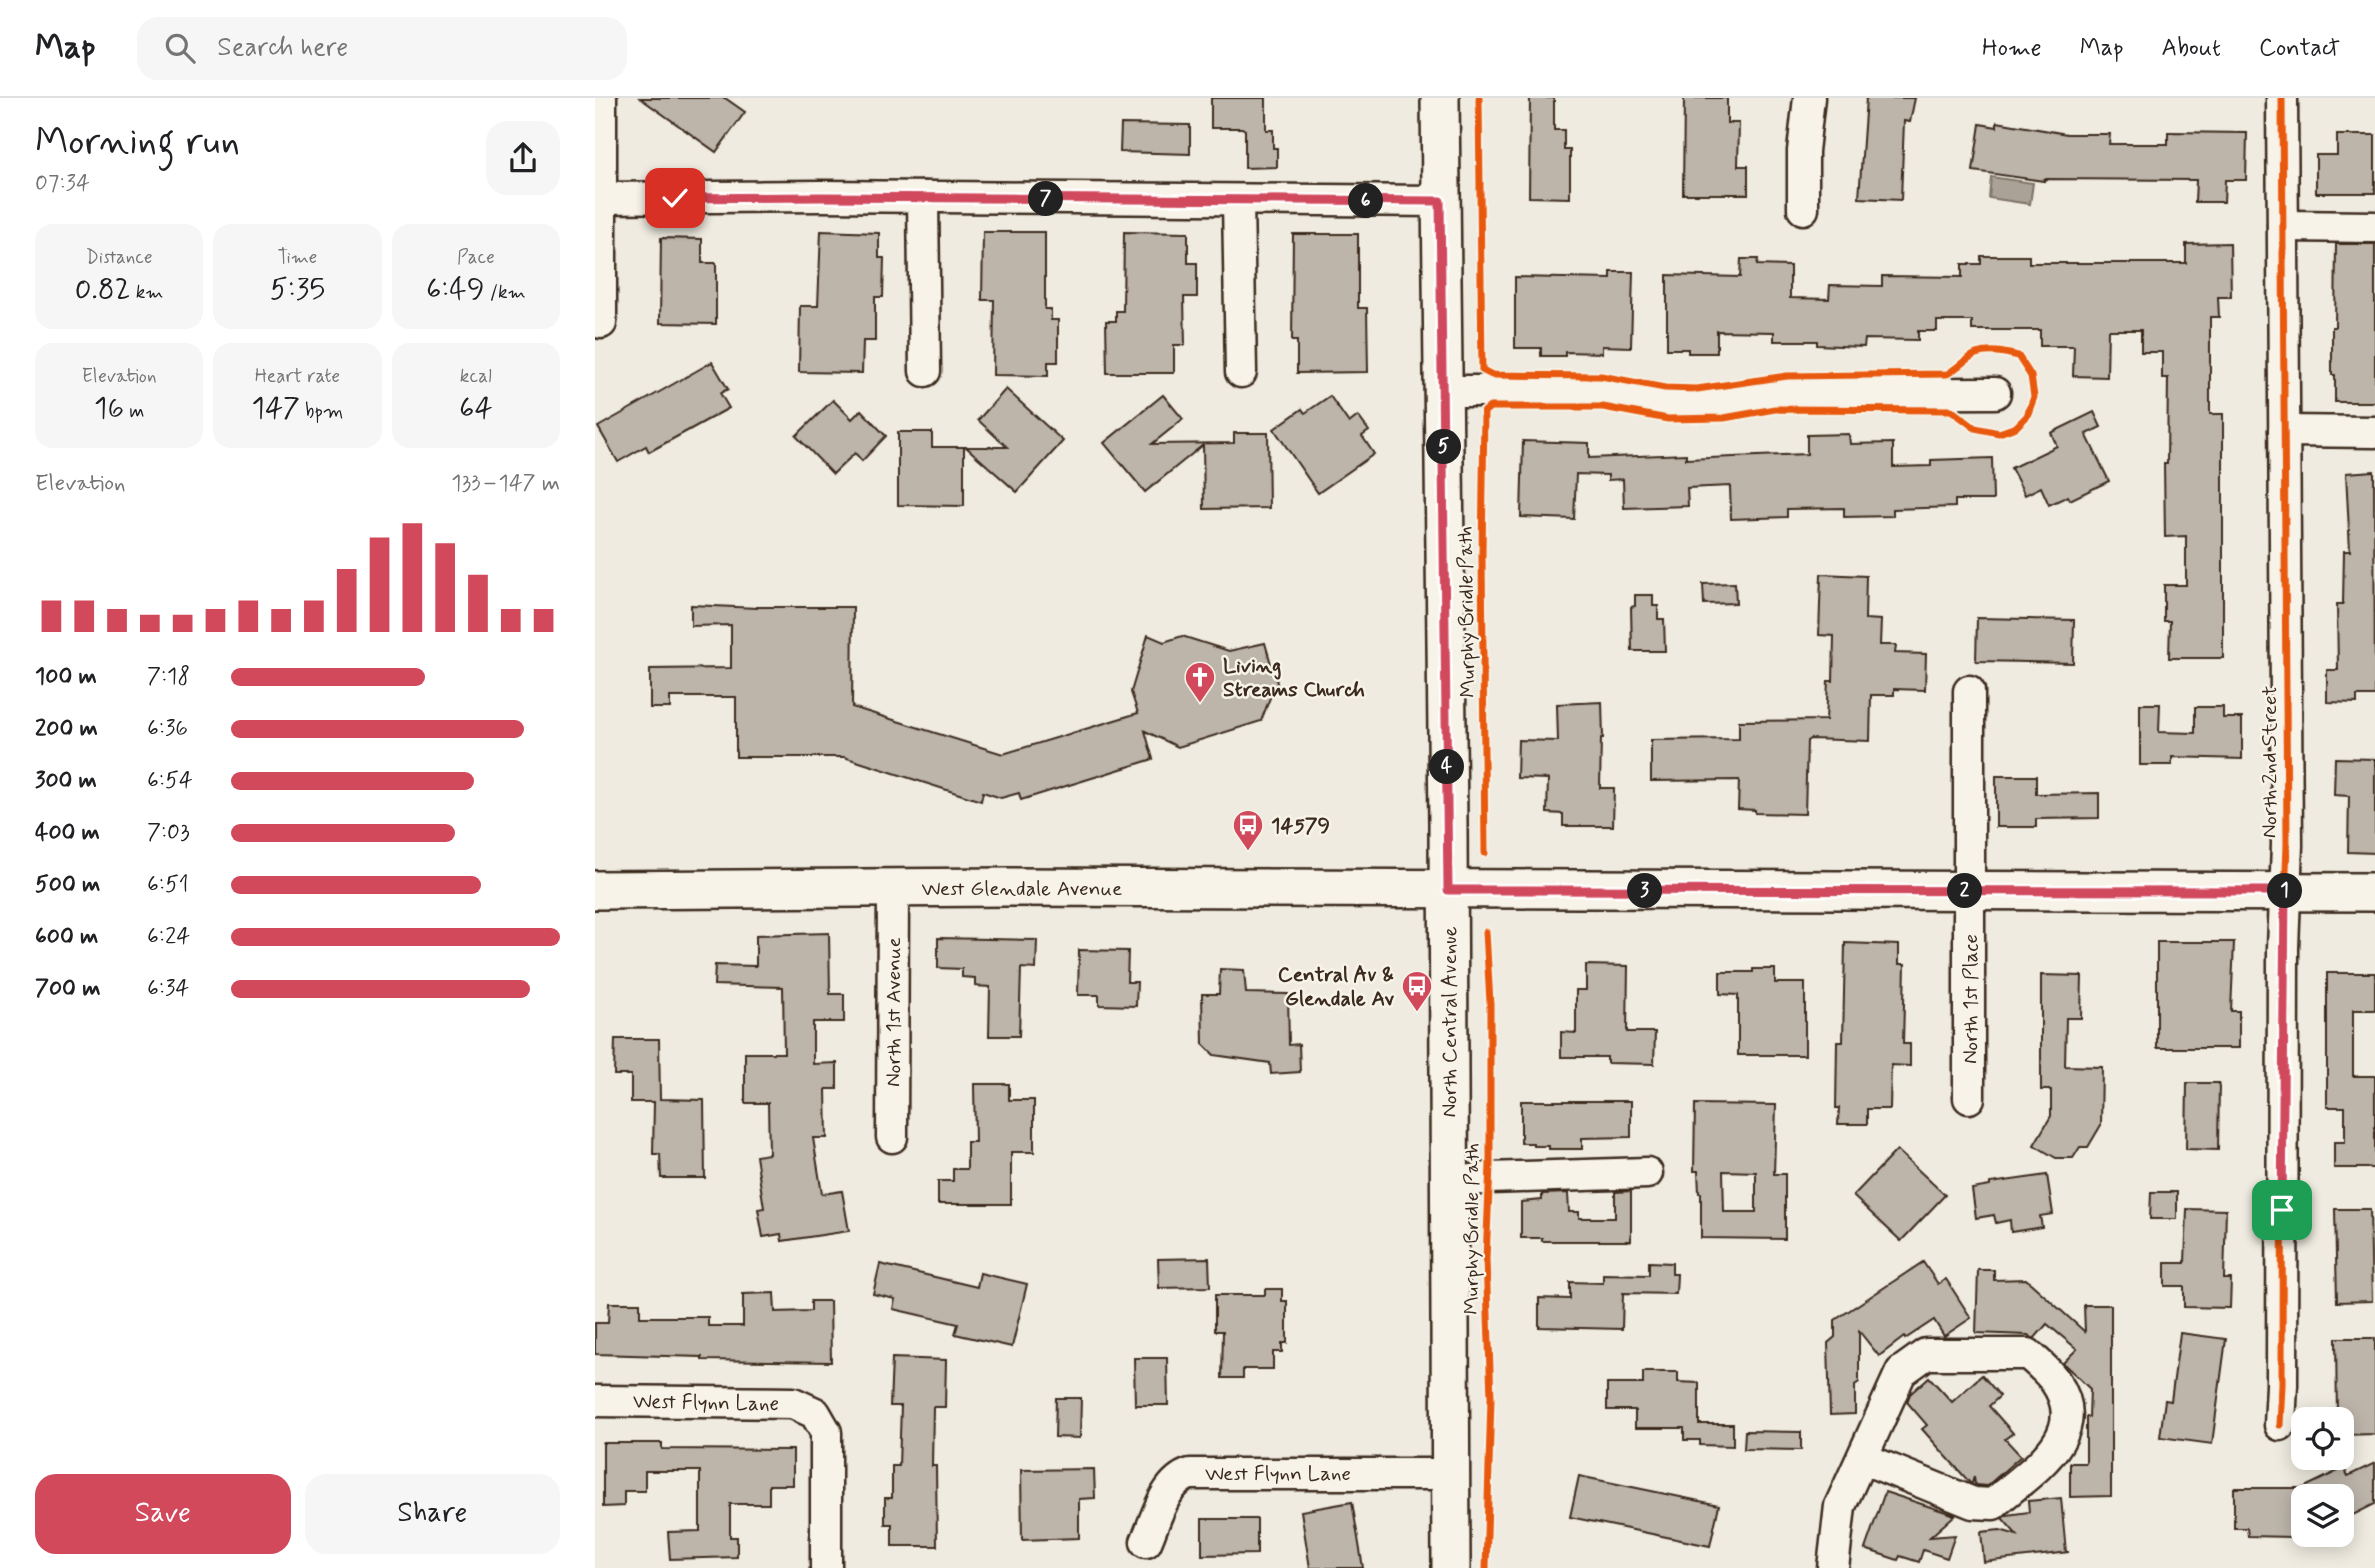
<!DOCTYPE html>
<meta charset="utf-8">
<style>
:root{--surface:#fff;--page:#f6f6f6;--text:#202124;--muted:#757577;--line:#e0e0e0;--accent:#d1495b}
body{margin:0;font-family:Mynerve,sans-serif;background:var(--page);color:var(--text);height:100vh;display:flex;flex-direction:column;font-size:26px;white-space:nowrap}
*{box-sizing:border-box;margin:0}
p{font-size:23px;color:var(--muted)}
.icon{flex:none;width:38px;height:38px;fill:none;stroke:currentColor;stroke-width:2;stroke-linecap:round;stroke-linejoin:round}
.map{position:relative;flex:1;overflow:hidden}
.details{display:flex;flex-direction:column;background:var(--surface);width:595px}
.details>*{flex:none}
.controls{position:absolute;left:1696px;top:1309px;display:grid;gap:14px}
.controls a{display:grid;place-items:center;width:63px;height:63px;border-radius:14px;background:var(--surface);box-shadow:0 4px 18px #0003;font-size:35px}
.pin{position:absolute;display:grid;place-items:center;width:60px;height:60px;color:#fff;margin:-30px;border-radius:14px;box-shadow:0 4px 10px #0006}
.km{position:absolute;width:35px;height:35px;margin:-18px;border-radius:50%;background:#222;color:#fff;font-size:19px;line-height:35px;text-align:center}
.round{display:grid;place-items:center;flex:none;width:74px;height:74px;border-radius:21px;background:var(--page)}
.headline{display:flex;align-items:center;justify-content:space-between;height:119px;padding:0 35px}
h1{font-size:38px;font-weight:600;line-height:52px}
.stats{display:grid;grid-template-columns:repeat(3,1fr);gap:10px;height:119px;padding:7px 35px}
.stats div{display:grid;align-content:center;border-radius:18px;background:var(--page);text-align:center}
.stats b{font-size:30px;font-weight:600}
.stats small{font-size:19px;font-weight:400}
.stats p{font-size:19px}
.chart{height:196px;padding:14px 35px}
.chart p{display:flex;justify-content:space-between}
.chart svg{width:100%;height:126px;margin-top:7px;stroke:var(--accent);stroke-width:6}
.button{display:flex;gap:14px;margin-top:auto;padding:14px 35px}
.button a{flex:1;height:80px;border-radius:21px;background:var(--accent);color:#fff;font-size:28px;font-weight:600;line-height:80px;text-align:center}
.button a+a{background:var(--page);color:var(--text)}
ul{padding:0 35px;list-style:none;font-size:23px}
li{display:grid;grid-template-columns:112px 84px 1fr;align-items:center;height:52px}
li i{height:18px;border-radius:9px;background:var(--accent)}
header{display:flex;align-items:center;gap:42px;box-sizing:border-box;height:98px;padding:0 35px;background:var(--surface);border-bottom:2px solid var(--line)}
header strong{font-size:33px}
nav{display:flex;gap:38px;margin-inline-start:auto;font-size:24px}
.search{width:490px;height:63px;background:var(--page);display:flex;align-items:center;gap:18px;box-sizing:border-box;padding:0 24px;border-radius:21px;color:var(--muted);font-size:26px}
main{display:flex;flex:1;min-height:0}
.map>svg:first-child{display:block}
</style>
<header>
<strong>Map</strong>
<div class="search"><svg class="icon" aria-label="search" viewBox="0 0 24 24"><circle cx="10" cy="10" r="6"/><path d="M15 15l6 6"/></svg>Search here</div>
<nav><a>Home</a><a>Map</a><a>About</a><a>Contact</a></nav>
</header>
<main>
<section class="details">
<div class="headline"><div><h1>Morning run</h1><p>07:34</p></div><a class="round"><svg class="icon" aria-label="share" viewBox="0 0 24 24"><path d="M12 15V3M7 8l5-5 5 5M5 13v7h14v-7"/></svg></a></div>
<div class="stats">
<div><p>Distance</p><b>0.82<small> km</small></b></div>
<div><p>Time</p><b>5:35</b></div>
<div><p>Pace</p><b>6:49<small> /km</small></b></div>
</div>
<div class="stats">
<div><p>Elevation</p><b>16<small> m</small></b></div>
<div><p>Heart rate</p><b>147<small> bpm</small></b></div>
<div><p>kcal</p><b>64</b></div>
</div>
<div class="chart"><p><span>Elevation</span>133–147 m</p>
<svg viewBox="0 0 160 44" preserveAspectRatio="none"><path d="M5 44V33M15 44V33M25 44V36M35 44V38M45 44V38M55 44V36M65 44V33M75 44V36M85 44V33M95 44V22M105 44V11M115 44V6M125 44V13M135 44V24M145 44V36M155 44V36"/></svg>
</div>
<ul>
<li><b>100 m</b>7:18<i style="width:59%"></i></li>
<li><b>200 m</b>6:36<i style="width:89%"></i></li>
<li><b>300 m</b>6:54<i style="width:74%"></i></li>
<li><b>400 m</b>7:03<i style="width:68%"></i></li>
<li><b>500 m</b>6:51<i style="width:76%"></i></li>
<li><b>600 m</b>6:24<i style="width:100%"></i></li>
<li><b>700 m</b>6:34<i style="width:91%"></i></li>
</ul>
<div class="button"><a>Save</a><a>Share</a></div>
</section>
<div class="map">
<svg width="1780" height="1470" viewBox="0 0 1780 1470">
<rect width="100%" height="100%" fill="#efebe0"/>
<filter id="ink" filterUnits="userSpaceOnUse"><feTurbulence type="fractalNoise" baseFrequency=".0143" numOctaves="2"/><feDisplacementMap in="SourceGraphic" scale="14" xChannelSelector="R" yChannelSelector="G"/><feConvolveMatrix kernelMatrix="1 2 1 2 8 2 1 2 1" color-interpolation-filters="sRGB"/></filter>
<g filter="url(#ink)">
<polygon fill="#aaa296" stroke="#7e7266" stroke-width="2" points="1396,79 1438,85 1435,106 1394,100"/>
<g fill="#bdb5aa" stroke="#3b2a1e" stroke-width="2" fill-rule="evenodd">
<polygon points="45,0 130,0 150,14 121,54"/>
<polygon points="616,0 671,0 671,32 678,32 678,50 682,50 682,69 650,70 650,32 647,30 616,30"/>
<polygon points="935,0 959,0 959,32 969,32 969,52 975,52 975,100 934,99"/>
<polygon points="1089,0 1132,0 1132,25 1144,25 1143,68 1153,68 1153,96 1088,96"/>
<polygon points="1271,0 1320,0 1315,24 1309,23 1306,102 1264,100"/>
<polygon points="1402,24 1472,36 1515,36 1514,46 1573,46 1573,34 1652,35 1651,82 1630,82 1629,104 1600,104 1601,82 1449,81 1449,83 1378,73 1385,26 1402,29"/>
<polygon points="526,26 595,27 595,56 525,54"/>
<polygon points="1742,37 1780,37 1780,95 1721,95 1721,57 1742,57"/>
<polygon points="226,133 284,135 284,160 289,160 288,199 280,199 280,243 268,243 267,275 204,274 205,208 223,208"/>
<polygon points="388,134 450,134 450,211 456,211 456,222 463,222 463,264 453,264 453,278 398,277 399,202 387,202"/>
<polygon points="529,134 593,135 593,165 602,165 602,199 589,199 590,247 579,247 579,275 512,275 511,223 521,223 521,213 528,213"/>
<polygon points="698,136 763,136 763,210 772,210 773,274 702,275 702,243 697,243"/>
<polygon points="66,140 107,141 107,165 121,165 121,226 65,225"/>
<polygon points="1635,145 1636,199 1623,199 1624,219 1615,219 1615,316 1628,316 1628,560 1574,560 1575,523 1569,523 1569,487 1591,487 1591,438 1570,439 1569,366 1572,366 1573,280 1567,280 1567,254 1546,254 1546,232 1513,232 1512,279 1478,278 1479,248 1445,248 1445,232 1377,232 1377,223 1342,223 1342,233 1323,233 1323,242 1270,241 1269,249 1222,247 1222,243 1179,243 1179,234 1122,233 1122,255 1093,255 1093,251 1072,251 1072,177 1145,179 1146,161 1163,161 1162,167 1195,168 1195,200 1234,201 1235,187 1287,188 1287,178 1367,179 1367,166 1386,166 1386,158 1434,158 1434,165 1591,165 1591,146"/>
<polygon points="1741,146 1780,146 1780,304 1740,304 1740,277 1737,277 1737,229 1740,229"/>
<polygon points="1016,174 1038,174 1036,249 1007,248 1007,255 970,254 970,258 946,258 946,250 920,250 920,179 1016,181"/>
<polygon points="117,264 133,291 125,295 134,310 54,354 51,348 23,364 3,329"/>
<polygon points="411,291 468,343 422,394 371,349 412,349 383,322"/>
<polygon points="568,297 588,321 557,346 639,345 639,335 673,335 674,410 609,411 608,347 550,394 509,345"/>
<polygon points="735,298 754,325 763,318 774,333 767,338 779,356 723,395 679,331 707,311 710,315"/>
<polygon points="238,302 257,321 266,312 291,338 267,363 260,355 238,376 201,338"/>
<polygon points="1499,314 1506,329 1491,336 1514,383 1475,402 1473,398 1454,407 1446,389 1430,397 1416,370 1462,348 1456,335"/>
<polygon points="303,334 337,334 337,349 369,349 369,408 303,407"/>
<polygon points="1254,336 1255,346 1298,345 1298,369 1336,368 1336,362 1397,360 1398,402 1360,402 1360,409 1298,411 1298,418 1249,419 1249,410 1192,411 1192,419 1136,421 1135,388 1092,390 1093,408 1029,410 1028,381 1013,382 1013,377 981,376 979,421 926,419 928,343 994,345 994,360 1091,356 1091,361 1212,356 1212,337"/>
<polygon points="1779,373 1780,598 1762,598 1762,605 1732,604 1732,572 1743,572 1742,506 1748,506 1749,453 1755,453 1751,375"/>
<polygon points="1226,476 1271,478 1270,521 1286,522 1285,547 1301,547 1300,555 1331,556 1330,592 1299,591 1299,597 1276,597 1275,643 1215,641 1212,643 1210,716 1160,715 1160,712 1143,711 1144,682 1056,683 1056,642 1144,641 1144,623 1231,622 1233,583 1238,583 1239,538 1224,537"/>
<polygon points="1140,485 1141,505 1109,506 1108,486"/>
<polygon points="1040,497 1058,497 1058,508 1063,508 1063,521 1069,521 1070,553 1037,553 1036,509 1040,508"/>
<polygon points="96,507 162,510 162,509 258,509 257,609 408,656 543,615 536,594 553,537 569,544 587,538 634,553 670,545 678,573 680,573 683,592 678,592 666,623 583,649 550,633 558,661 426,702 424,695 406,700 388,694 386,703 249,659 141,659 141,599 75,599 75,610 55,610 55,571 136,570 136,527 96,528"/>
<polygon points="1382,520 1479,522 1478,565 1381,563"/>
<polygon points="1007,604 1008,640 1006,640 1005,690 1019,690 1018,728 968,728 968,716 952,715 953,681 922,680 923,642 963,643 962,606"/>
<polygon points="1545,606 1565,606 1564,634 1600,635 1600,609 1628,609 1628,620 1647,620 1647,661 1577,659 1577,667 1545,667"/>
<polygon points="1740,660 1780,661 1780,755 1753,754 1754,698 1739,697"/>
<polygon points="1401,678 1441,678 1441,696 1504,695 1504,720 1441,721 1441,729 1401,729"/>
<polygon points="234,835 235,896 249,896 249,924 218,924 218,966 242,965 242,991 231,991 232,1040 218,1040 227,1096 247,1093 254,1133 187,1143 186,1136 168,1139 163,1111 169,1110 161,1058 174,1056 173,1005 150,1005 150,955 189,955 188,889 119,887 120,867 161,868 161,837"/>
<polygon points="343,840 442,842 441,871 426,870 424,938 394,938 395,889 380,888 380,880 367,879 367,871 343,870"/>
<polygon points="1562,844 1639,844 1636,913 1644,913 1644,950 1562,950"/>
<polygon points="1250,845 1304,847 1304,866 1310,866 1308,946 1315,946 1315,968 1296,967 1295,1011 1272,1011 1272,1026 1243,1026 1244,1010 1241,1010 1242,944 1248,944"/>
<polygon points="484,852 533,853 532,884 542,884 541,908 504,907 504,897 483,897"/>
<polygon points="991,867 1033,868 1032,934 1060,934 1059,966 1012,965 1012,959 966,959 966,934 981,935 981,892 991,892"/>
<polygon points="625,871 649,872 651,895 693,896 694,947 704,946 705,974 676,976 675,965 619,957 608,946 607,896 624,896"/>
<polygon points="1158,871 1180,871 1180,885 1210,885 1210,957 1143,957 1143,897 1125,896 1125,874 1158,874"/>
<polygon points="1732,875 1780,875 1780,912 1758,912 1758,978 1780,978 1780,1070 1739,1070 1739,1044 1750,1044 1750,1009 1732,1009"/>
<polygon points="1446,877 1487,878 1486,920 1471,920 1470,968 1507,969 1506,1027 1493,1049 1485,1049 1478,1060 1461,1060 1439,1047 1456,1018 1456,992 1446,992"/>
<polygon points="20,941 64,941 65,1001 109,1002 110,1080 66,1080 65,1056 58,1056 59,1004 36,1004 36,977 19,977"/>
<polygon points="1592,985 1624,985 1623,1052 1591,1051"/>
<polygon points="379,986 414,986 414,1002 439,1002 439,1054 416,1054 416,1106 343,1106 343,1083 358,1083 358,1071 372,1071 372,1044 380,1044"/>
<polygon points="926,1003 1036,1003 1036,1039 987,1040 987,1051 954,1051 954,1048 938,1048 938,1045 926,1045"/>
<path d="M1100,1006L1181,1007L1179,1076H1190V1141L1106,1140V1095H1104L1103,1073H1099ZM1128,1073L1161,1074V1114H1129Z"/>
<polygon points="1302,1052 1350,1097 1306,1143 1258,1098"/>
<polygon points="1452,1077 1458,1116 1445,1118 1447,1129 1416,1134 1415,1122 1401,1125 1399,1117 1381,1120 1377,1091 1395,1088 1395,1085"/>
<polygon points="1036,1093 1036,1143 947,1143 947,1140 926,1140 926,1104 947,1102 947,1096 973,1095 974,1114 984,1114 984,1120 1020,1120 1020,1094"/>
<polygon points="1556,1094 1582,1094 1582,1121 1555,1121"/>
<polygon points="1592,1111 1631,1112 1629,1181 1636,1181 1635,1210 1589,1209 1589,1188 1570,1188 1570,1165 1590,1165"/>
<polygon points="1740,1111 1775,1111 1777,1203 1742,1204"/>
<polygon points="614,1160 615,1189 564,1190 563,1161"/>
<polygon points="1054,1164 1077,1165 1077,1176 1082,1176 1081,1196 1028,1195 1027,1231 944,1229 944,1200 975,1201 975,1184 1008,1185 1008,1176 1054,1177"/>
<polygon points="1328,1164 1343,1186 1351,1181 1376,1220 1349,1238 1339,1222 1310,1241 1309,1239 1284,1258 1264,1233 1264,1284 1260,1287 1260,1316 1235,1317 1233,1245 1240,1239 1240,1222"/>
<polygon points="285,1166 382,1189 385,1175 432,1186 417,1249 360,1236 363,1226 298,1211 300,1201 278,1196"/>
<polygon points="1383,1172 1399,1172 1399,1182 1431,1181 1490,1234 1489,1207 1516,1207 1516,1398 1475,1399 1475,1365 1491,1365 1491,1319 1494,1319 1495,1291 1468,1265 1482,1251 1452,1226 1439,1241 1433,1237 1381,1235"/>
<polygon points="670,1191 687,1191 687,1203 692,1203 692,1245 687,1245 687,1254 678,1254 678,1271 648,1271 648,1280 627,1280 628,1233 620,1233 620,1197 670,1197"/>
<polygon points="179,1195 180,1214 216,1213 216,1203 235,1203 236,1264 107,1262 107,1259 0,1256 0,1225 13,1225 14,1205 45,1205 45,1219 113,1219 113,1228 148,1228 148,1196"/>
<polygon points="1585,1235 1631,1241 1617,1346 1565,1339 1570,1302 1576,1303"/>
<polygon points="1741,1240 1780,1240 1780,1336 1746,1337 1746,1321 1742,1321"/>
<polygon points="297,1260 351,1262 350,1309 338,1309 337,1368 341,1368 342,1448 297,1448 297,1426 290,1426 290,1400 297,1400 297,1368 304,1368 306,1308 295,1308"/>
<polygon points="539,1260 572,1260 573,1307 540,1307"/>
<polygon points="1048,1274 1083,1274 1083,1284 1104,1285 1104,1326 1138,1326 1138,1348 1105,1347 1105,1342 1089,1342 1089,1330 1040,1330 1040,1312 1012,1312 1012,1286 1048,1286"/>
<polygon points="1387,1277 1405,1298 1394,1308 1418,1335 1410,1341 1426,1358 1392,1388 1380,1387 1379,1378 1377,1386 1375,1385 1327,1331 1332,1327 1312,1304 1315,1296 1334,1279 1357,1304"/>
<polygon points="461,1300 486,1300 485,1340 460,1339"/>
<polygon points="1150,1333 1206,1334 1206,1352 1149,1351"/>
<polygon points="8,1345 67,1345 67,1351 198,1352 198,1387 174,1387 174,1406 135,1406 135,1439 142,1439 142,1459 75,1461 73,1434 105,1433 105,1373 50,1373 50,1393 29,1393 29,1408 8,1409"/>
<polygon points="1780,1365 1780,1406 1746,1423 1746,1398 1708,1398 1708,1422 1697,1427 1696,1439 1653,1438 1652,1430 1639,1430 1639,1390 1708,1390 1749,1370 1753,1378"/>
<polygon points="499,1371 500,1400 484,1401 484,1440 427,1442 426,1372"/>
<polygon points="984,1378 1124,1407 1115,1448 975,1419"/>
<polygon points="1290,1394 1360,1417 1335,1439 1360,1437 1352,1460 1328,1452 1324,1464 1305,1458 1303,1462 1270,1451"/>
<polygon points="1466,1400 1471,1454 1474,1454 1389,1464 1386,1434 1405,1432 1422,1437 1407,1420 1412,1417 1434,1414 1433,1403"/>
<polygon points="757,1404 768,1470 715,1470 706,1413"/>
<polygon points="607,1421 662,1421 662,1456 607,1457"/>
</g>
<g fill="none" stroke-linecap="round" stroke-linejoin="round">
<g stroke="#3b2a1e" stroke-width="35">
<g id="minor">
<polyline points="328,99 330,273"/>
<polyline points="0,100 226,98 845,103"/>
<polyline points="643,103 646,274"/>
<polyline points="1208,111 1208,53 1214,0"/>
<polyline points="1688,128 1780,129"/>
<polyline points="6,225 6,0"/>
<polyline points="848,293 1008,293 1061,306 1128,305 1172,296 1400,295"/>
<polyline points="1689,333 1780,334"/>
<polyline points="1374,593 1374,1000"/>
<polyline points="297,1039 298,789"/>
<polyline points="855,1085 894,1080 1052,1075"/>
<polyline points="0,1303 198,1305 220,1315 231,1334 231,1470"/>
<polyline points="1685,1327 1687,1287 1688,850 1692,747 1687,0"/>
<path d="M551,1444C561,1422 569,1384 595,1376H855"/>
<path d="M1238,1470L1245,1408L1306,1274L1331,1256H1433C1442,1264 1453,1273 1460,1283C1498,1338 1435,1373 1398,1406L1378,1405L1267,1360"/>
</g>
</g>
<g stroke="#3b2a1e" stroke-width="42">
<g id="major">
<polyline points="845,0 853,726 856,1470"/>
<polyline points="0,792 412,789 1780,794"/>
</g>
</g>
<g stroke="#3b2a1e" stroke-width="3.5" stroke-dasharray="2 5" stroke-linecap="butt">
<polyline points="884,0 887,268"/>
<path d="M1365,269C1385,252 1398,252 1423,258C1431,270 1440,283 1439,299C1437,327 1405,340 1381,330C1376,328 1371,324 1367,321"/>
<polyline points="889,316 887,457 890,755"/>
<polyline points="891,834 895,905 895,1056"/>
<polyline points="891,1470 896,1300 891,1161 892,1105"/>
</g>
<use href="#minor" stroke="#f7f3e8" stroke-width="30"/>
<use href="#major" stroke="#f7f3e8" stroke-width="37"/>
<g stroke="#f7f3e8" stroke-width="11">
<g id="cycleway">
<path d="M884,0L887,272L897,277L1006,278L1070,290L1102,291L1192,278L1352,276C1361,271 1373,259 1381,256C1394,251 1411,255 1423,258L1436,278L1439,299L1432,318L1421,329L1404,335L1380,330L1356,312L1180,311L1129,320L1073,321L1008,309H895L889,314L887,457L890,755"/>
<polyline points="1685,1327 1687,1287 1688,850 1692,747 1687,0"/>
<polyline points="891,1470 896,1300 891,1161 895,1067 895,905 891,834"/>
</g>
</g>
<use href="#cycleway" stroke="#e8590c" stroke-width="7"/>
</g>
</g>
<g fill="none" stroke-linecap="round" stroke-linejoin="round" filter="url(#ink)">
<g stroke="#fff" stroke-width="14">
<polyline id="route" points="80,100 226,99 845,103 853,792 1690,793 1687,1112"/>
</g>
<use href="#route" stroke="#d1495b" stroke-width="9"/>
</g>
<defs>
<g id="church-pin" transform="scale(1.575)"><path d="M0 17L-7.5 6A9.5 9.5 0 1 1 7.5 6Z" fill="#d1495b" stroke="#f7f3e8"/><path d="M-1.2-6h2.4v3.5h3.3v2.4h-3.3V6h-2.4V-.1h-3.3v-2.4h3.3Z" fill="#fff"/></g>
<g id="bus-pin" transform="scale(1.575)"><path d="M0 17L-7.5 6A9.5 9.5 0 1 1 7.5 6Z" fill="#d1495b" stroke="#f7f3e8"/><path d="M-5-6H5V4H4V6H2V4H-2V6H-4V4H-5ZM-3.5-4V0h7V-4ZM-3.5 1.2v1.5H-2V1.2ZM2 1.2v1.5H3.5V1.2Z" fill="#fff"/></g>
</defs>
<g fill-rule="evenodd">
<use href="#church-pin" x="605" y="579"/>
<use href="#bus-pin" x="653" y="727"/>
<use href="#bus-pin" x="822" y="888"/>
</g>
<g text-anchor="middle" stroke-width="5" stroke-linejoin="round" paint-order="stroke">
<g font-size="21" fill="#3b2a1e" stroke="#f7f3e8">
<text transform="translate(871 514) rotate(-91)" y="7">Murphy Bridle Path</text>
<text transform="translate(1674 664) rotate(-90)" y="7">North 2nd Street</text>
<text x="427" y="797">West Glendale Avenue</text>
<text transform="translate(1375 901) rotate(-90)" y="7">North 1st Place</text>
<text transform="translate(298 914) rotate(-90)" y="7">North 1st Avenue</text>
<text transform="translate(854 924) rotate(-90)" y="7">North Central Avenue</text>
<text transform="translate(876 1131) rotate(-90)" y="7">Murphy Bridle Path</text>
<text transform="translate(111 1304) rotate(1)" y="7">West Flynn Lane</text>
<text x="683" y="1382">West Flynn Lane</text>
</g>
<g font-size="21" font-weight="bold" fill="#3b2a1e" stroke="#f7f3e8" text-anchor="start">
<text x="628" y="574">Living<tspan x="628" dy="24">Streams Church</tspan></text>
<text x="676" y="734">14579</text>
<text x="799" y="883" text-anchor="end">Central Av &amp;<tspan x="799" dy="24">Glendale Av</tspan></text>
</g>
</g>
</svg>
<div class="controls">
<a><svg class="icon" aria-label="locate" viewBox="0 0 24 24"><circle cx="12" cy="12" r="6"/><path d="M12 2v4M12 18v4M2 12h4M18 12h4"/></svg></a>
<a><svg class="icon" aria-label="layers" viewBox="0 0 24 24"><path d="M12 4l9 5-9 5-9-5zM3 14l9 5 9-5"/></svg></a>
</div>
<div class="pin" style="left:1687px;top:1112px;background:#1e9e55"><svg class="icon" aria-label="arrive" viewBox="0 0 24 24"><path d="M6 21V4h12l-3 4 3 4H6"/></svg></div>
<div class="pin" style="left:80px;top:100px;background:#d93025"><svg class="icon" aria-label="check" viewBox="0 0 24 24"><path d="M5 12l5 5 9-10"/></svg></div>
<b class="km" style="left:1690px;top:793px">1</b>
<b class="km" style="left:1370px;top:793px">2</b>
<b class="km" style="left:1050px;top:793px">3</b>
<b class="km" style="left:852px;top:669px">4</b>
<b class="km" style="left:849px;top:349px">5</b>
<b class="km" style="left:771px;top:103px">6</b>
<b class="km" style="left:451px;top:101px">7</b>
</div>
</main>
